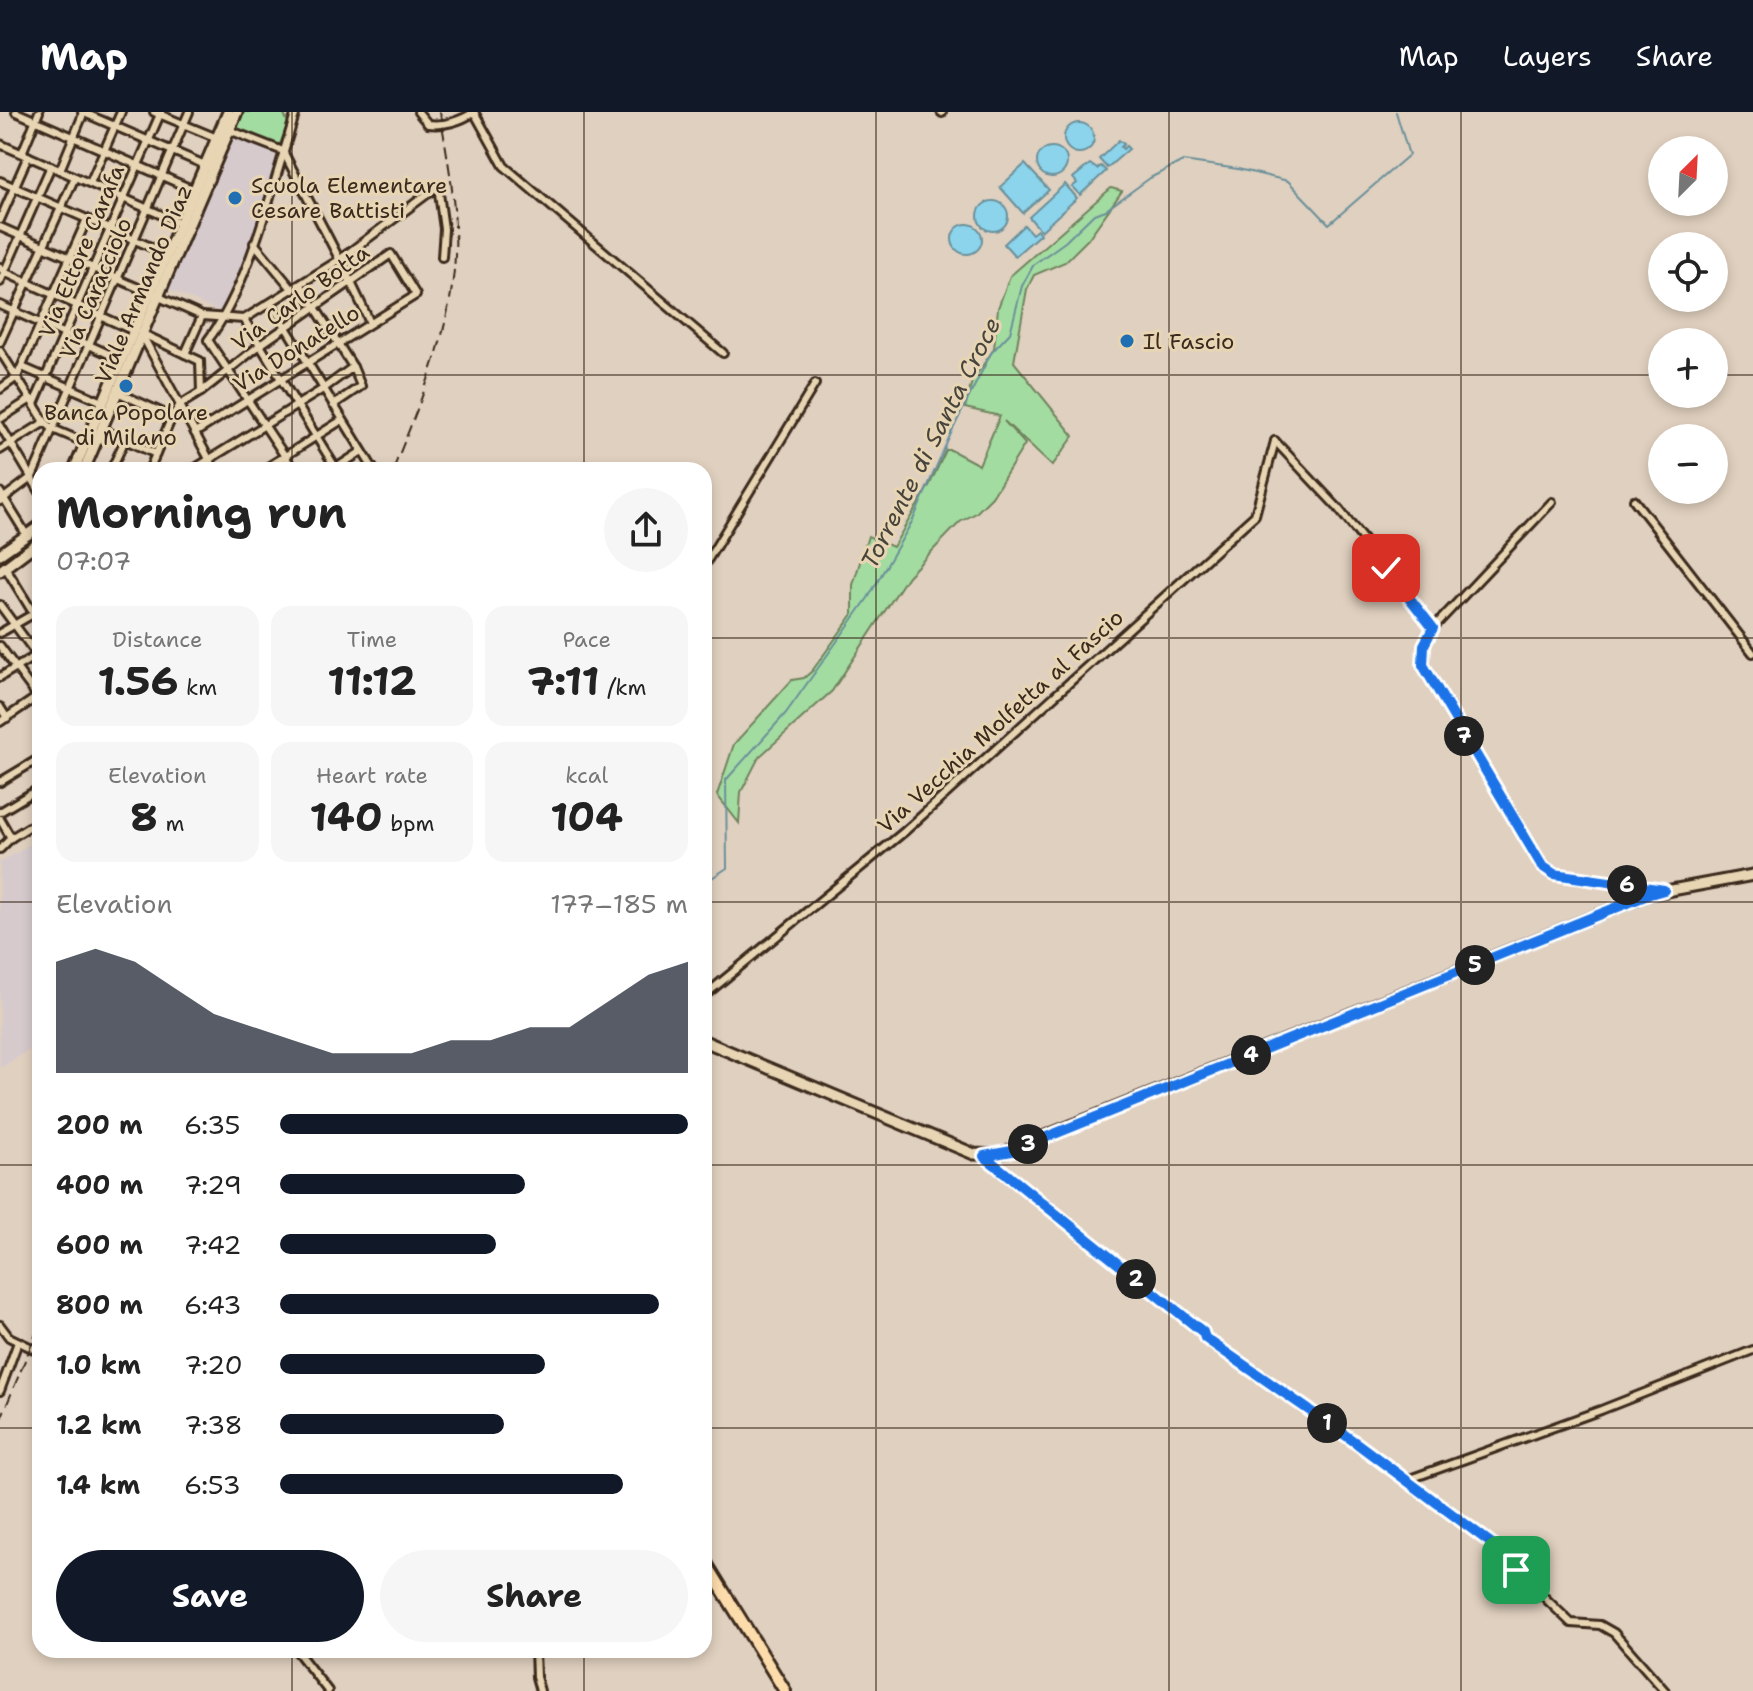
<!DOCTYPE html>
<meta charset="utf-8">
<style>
:root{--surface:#fff;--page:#f6f6f6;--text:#222;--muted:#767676;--accent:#111827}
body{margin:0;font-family:"Shantell Sans",sans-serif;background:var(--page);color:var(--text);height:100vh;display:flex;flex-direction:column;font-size:30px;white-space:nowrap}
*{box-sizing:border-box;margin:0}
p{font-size:26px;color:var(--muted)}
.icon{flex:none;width:44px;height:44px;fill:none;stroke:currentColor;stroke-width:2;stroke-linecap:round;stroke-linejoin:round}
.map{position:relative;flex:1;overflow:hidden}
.panel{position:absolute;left:32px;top:350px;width:680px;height:1196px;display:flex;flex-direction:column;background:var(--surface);border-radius:24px;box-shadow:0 4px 12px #0003}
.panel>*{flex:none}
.needle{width:52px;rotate:24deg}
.fabs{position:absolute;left:1648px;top:24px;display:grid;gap:16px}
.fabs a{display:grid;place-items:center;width:80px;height:80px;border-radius:50%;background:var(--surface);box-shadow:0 4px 12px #0003;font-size:40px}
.pin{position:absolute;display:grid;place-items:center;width:68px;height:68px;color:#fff;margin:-34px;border-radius:16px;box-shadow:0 4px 12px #0006}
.km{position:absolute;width:40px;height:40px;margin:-20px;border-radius:50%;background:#222;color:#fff;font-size:22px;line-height:40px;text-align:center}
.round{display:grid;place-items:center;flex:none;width:84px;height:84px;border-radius:42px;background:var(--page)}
.head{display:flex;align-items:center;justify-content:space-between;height:136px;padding:0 24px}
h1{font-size:44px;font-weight:700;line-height:60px}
.metrics{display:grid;grid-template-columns:repeat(3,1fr);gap:12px;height:136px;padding:8px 24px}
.metrics div{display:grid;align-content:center;border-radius:20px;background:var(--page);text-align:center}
.metrics b{font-size:40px;font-weight:700}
.metrics small{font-size:22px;font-weight:400}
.metrics p{font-size:22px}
.chart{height:224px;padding:16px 24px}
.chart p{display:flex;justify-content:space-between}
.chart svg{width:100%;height:144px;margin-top:8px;fill:var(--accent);opacity:.7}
.button{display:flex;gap:16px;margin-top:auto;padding:16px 24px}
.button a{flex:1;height:92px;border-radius:48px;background:var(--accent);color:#fff;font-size:32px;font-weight:700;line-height:92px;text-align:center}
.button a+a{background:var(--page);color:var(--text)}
ul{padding:0 24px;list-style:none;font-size:26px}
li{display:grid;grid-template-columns:128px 96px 1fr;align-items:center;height:60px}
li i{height:20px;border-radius:10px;background:var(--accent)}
header{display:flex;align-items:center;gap:48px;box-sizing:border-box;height:112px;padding:0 40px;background:var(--accent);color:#fff}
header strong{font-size:38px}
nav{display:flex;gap:44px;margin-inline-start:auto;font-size:28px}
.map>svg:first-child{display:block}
</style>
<header>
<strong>Map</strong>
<nav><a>Map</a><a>Layers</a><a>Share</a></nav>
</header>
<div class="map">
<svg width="1753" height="1579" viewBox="0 0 1753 1579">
<rect width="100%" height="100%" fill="#e0d0bf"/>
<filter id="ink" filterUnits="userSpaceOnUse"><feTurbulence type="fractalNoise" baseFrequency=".0125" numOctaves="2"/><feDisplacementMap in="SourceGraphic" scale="16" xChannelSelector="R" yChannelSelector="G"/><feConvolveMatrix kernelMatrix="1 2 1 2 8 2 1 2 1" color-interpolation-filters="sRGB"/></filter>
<g filter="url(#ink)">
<g fill="#d6cacd">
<polygon points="231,22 278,44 253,128 220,200 166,176"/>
<polygon points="39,727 40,931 0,956 0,751"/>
</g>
<g fill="#a3dca0" stroke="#6f835f" stroke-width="2">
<polygon points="239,0 283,0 288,11 279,35 232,17"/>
<polygon points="1111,76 1122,79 1088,127 1065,150 1034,163 1027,177 1014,250 1074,324 1052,354 1004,309 1025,332 992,385 976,401 960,410 908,464 832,579 759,645 741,680 739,711 717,683 734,632 792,568 804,566 812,559 853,502 853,473 868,424 893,435 930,372 946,338 951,338 979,353 1000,304 965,296 972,269 994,237 998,196 1010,164"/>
</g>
<g fill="#8bd4ec" stroke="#6b909a" stroke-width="2">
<circle cx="1079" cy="26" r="15"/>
<polygon points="1119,28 1124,32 1121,35 1123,37 1126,34 1129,37 1107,56 1099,47"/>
<circle cx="1052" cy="50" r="15"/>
<polygon points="1025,52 1049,78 1023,101 1000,75"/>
<polygon points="1090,52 1097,57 1101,54 1106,59 1080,83 1072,75 1077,71 1073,66"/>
<polygon points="1065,72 1077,86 1041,119 1029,105"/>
<circle cx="993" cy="104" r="15"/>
<circle cx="967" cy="127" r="15"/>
<polygon points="1024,113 1032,122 1037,118 1040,122 1015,144 1004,132"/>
</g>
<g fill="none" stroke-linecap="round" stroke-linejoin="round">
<polyline stroke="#6b909a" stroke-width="2" points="704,771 727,756 726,668 786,601 868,486 913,408 952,319 991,241 1010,221 1022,174 1034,152 1065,130 1094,102 1106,98 1150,66 1183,49 1238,57 1288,69 1329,112 1409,43 1396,0"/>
<g stroke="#3b2a1e" stroke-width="12">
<g id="street">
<polyline points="16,0 194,78"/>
<polyline points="82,0 205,53"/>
<polyline points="154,0 217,26"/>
<path d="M418,0L428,12C444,14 461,9 474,0"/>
<polyline points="474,0 504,54 723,241"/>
<polyline points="941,0 942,1"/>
<path d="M229,18L283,39C312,96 344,152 370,211"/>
<polyline points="0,32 180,111"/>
<polyline points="22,41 39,0"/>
<polyline points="60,58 84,0"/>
<polyline points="0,69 167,142"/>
<polyline points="90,71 121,0"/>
<polyline points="0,108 28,44"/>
<polyline points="0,115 202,204"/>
<polyline points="254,131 293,178"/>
<polyline points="0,155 4,160 134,219"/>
<polyline points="0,170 51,54"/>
<polyline points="301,173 353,255 361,274 333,293"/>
<polyline points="271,191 374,358"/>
<polyline points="0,193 122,248"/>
<polyline points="244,207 337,358"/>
<polyline points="141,221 215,358"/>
<polyline points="141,221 185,242"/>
<polyline points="0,230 75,65"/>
<polyline points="0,239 45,310 53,317 86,331"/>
<polyline points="22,255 103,290"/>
<polyline points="0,277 17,265 87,107"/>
<polyline points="117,280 172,305"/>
<polyline points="34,292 161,0"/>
<polyline points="0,307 31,287"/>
<polyline points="0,313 40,380"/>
<polyline points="101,317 156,342"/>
<polyline points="195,321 416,183 391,142 260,233 201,280 200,249 185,242 202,204 244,207 339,148 438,74 444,117 442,145"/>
<polyline points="1275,329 1338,396 1433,516 1424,533 1423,553 1542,754 1554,762 1661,778"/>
<polyline points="0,338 45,310"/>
<polyline points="111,358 125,328"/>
<polyline points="149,358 172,305 180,293 201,280"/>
<polyline points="192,358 323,277 353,255"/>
<polyline points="263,358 342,308"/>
<path d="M294,358L208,228C250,174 274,67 296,0"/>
<polyline points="333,358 362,339"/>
<polyline points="0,380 26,422"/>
<polyline points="1634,388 1753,541"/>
<polyline points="0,389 32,365 189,0"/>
<polyline points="704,454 815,272"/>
<polyline points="5,455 40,512"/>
<polyline points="0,493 37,543"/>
<polyline points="1433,516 1552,390"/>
<polyline points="0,521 40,498"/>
<polyline points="0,534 40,588"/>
<polyline points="0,565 37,543"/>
<polyline points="0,595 7,606"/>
<polyline points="0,610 40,583"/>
<polyline points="0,670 40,646"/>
<polyline points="0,700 40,676"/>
<polyline points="0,707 11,726"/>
<polyline points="0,737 11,726 40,708"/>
<polyline points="704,884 905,719 1255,403 1275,329"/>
<polyline points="984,1044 1203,1220 1205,1226 1355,1330 1511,1446 1516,1458 1571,1511 1600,1513 1614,1521 1665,1579"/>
<polyline points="0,1213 9,1225 40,1240"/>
<polyline points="0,1279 18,1230"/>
<polyline points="1407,1368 1601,1298 1753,1238"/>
<polyline points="296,1538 328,1579"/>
<polyline points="535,1538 536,1565 540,1579"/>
</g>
</g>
<g stroke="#3b2a1e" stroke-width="15">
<g id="secondary">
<polyline points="74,358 228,0"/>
<polyline points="84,358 237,0"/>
<polyline points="0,442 40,414"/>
<polyline points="0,459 40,429"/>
<polyline points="704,929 974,1042 998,1043 1650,782 1753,763"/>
</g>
</g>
<g stroke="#3b2a1e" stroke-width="16">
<polyline id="primary" points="704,1448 785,1579"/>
</g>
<use href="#street" stroke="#e8d5b3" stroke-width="6"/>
<use href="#secondary" stroke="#e8d5b3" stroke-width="9"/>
<use href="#primary" stroke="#fddcac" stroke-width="10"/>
<g stroke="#3b2a1e" stroke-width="2" stroke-dasharray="12 6" stroke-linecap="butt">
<path d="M393,358C424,280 459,202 455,116C454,77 446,38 440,0"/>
<polyline points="0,1309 40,1212"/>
</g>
</g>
</g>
<g fill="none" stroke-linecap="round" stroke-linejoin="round" filter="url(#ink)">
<g stroke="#fff" stroke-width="16">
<polyline id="route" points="1386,456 1433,516 1424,533 1423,553 1542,754 1554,762 1664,778 1650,782 1012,1039 984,1044 1203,1220 1205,1226 1355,1330 1511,1446 1516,1458"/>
</g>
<use href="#route" stroke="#1a73e8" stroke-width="10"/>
</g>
<path fill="none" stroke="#3b2a1e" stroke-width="2" stroke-opacity="0.55" d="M292,0V358M584,0V358M876,0V1579M1169,0V1579M1461,0V1579M0,263H1662M1714,263H1753M0,526H40M704,526H1753M0,790H40M704,790H1753M0,1053H40M704,1053H1753M0,1316H40M704,1316H1753M292,1538V1579M584,1538V1579"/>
<g fill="#1f6fb2" stroke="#e8d5b3" stroke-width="3">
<circle cx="235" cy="86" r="8"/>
<circle cx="1127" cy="229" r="8"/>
<circle cx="126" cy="274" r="8"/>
</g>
<g text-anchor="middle" stroke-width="6" stroke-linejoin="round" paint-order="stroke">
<g font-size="22" fill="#3b2a1e" stroke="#e8d5b3" text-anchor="start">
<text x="251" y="81">Scuola Elementare<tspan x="251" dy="25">Cesare Battisti</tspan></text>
<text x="1143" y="237">Il Fascio</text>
<text x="126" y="308" text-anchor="middle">Banca Popolare<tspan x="126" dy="25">di Milano</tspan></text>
</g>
<g font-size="22" fill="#3b2a1e" stroke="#e8d5b3">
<text transform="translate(81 139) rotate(-67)" y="8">Via Ettore Carafa</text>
<text transform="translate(143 172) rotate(-67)" y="8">Viale Armando Diaz</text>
<text transform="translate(95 176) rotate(-67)" y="8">Via Caracciolo</text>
<text transform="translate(300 185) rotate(-36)" y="8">Via Carlo Botta</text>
<text transform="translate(296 236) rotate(-32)" y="8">Via Donatello</text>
<text transform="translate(1000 609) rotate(-42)" y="8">Via Vecchia Molfetta al Fascio</text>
</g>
<g font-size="24" font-style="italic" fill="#47443d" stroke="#e8d5b3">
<text transform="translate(931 331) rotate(-63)" y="8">Torrente di Santa Croce</text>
</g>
</g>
</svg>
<div class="fabs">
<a><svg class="needle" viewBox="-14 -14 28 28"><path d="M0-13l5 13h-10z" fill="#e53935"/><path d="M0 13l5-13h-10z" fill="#767676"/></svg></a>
<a><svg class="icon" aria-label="locate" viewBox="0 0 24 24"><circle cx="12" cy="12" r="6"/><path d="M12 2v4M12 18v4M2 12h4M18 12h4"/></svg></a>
<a>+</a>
<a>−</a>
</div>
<div class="pin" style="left:1516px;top:1458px;background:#1e9e55"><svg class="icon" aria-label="arrive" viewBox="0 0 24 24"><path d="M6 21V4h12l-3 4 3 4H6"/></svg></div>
<div class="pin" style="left:1386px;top:456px;background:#d93025"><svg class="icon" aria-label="check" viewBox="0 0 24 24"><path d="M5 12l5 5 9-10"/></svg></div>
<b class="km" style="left:1327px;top:1311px">1</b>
<b class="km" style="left:1136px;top:1167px">2</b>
<b class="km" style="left:1028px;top:1032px">3</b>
<b class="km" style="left:1251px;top:943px">4</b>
<b class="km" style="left:1475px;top:853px">5</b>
<b class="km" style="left:1627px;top:773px">6</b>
<b class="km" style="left:1464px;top:624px">7</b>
<section class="panel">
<div class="head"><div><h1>Morning run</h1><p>07:07</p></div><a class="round"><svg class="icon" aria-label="share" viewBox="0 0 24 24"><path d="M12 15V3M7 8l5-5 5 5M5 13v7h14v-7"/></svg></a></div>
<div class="metrics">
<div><p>Distance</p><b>1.56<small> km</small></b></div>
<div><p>Time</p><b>11:12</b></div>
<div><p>Pace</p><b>7:11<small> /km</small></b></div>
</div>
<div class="metrics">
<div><p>Elevation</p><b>8<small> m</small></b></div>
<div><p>Heart rate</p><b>140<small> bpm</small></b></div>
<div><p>kcal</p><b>104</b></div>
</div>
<div class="chart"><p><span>Elevation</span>177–185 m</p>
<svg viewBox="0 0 160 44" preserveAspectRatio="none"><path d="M0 44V10L10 6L20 10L30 18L40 26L50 30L60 34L70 38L80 38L90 38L100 34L110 34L120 30L130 30L140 22L150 14L160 10V44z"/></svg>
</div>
<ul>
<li><b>200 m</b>6:35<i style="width:100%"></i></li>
<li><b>400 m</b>7:29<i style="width:60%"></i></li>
<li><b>600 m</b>7:42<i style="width:53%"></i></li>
<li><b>800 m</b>6:43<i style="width:93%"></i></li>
<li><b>1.0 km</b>7:20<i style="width:65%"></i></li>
<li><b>1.2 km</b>7:38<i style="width:55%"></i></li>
<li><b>1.4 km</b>6:53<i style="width:84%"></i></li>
</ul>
<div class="button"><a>Save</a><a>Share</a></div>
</section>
</div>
